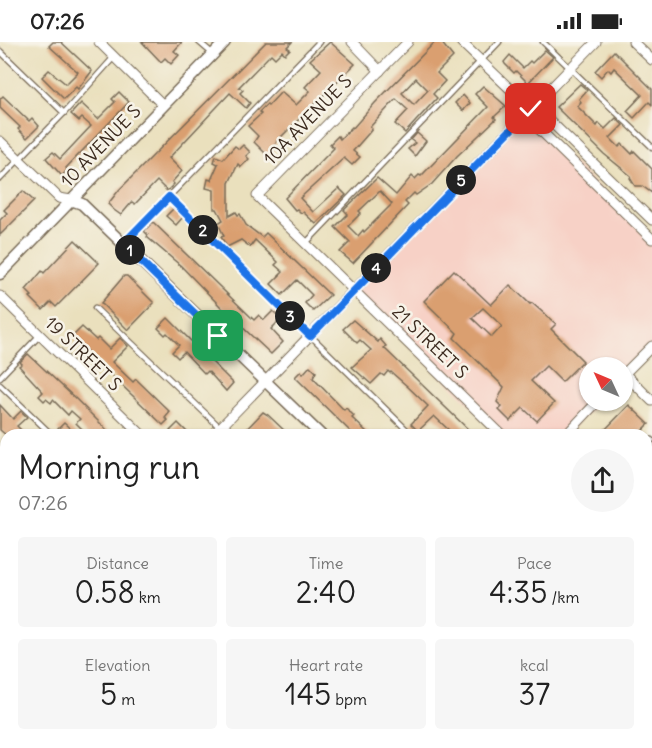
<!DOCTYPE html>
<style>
:root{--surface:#fff;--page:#f6f6f6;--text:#222;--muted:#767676}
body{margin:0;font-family:Delius,sans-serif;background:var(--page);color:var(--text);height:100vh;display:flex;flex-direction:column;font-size:22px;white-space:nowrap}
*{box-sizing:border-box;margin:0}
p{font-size:20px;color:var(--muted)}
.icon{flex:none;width:33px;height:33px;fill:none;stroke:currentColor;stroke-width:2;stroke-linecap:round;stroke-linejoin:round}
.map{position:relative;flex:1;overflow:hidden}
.sheet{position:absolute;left:0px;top:387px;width:652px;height:320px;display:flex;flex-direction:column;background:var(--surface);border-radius:18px 18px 0 0;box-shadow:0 2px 4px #0004}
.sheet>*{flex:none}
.needle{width:39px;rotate:314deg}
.controls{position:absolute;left:579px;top:315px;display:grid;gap:12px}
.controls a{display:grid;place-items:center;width:54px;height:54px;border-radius:50%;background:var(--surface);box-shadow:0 2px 4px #0004;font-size:30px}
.pin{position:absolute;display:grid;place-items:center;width:51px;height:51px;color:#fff;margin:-26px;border-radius:12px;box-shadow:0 3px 9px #0006}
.km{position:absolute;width:30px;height:30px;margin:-15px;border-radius:50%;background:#222;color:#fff;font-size:16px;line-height:30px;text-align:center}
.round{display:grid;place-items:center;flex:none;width:63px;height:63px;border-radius:32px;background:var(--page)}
.summary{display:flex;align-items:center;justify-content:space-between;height:102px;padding:0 18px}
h1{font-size:33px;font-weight:600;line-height:45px}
.stats{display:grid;grid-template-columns:repeat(3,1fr);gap:9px;height:102px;padding:6px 18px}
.stats div{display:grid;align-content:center;border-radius:6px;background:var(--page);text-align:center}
.stats b{font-size:30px;font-weight:600}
.stats small{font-size:16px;font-weight:400}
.stats p{font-size:16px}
.status{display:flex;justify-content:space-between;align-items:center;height:42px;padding:0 30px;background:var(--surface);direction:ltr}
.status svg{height:16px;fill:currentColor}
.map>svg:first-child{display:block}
</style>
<div class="status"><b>07:26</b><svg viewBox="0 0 49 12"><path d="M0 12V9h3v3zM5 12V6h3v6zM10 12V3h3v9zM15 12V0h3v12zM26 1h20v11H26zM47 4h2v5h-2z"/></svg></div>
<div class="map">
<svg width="652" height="706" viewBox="0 0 652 706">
<rect width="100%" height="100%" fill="#f7f3e8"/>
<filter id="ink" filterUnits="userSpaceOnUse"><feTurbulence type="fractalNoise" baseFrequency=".0167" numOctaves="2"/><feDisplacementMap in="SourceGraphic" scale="12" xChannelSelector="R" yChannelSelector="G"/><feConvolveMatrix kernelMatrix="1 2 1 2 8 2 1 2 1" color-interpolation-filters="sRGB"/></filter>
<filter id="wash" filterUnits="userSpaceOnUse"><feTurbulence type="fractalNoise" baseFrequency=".008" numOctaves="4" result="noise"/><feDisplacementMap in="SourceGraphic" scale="24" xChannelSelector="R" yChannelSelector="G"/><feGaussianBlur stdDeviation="1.35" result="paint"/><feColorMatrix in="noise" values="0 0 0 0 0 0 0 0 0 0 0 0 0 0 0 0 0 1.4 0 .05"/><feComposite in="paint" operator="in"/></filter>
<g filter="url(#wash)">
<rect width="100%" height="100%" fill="#eae0bd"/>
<polygon fill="#f7d1c6" points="531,67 537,85 652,197 652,304 623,334 622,326 590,326 590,358 599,359 566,393 502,393 353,248"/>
<g id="blocks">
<g fill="#da9f6f" fill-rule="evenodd">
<polygon points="53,0 61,0 92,29 78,47 76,45 64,57 42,35 49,28 66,42 78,30 49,4"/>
<polygon points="142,0 182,0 174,9 179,13 171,22 165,16 161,20"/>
<polygon points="266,0 292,0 287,5 290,7 285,12 282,9 275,16 271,12 239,45 243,48 240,51 250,61 246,66 230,51 169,116 182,129 172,140 174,142 167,149 157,139 135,162 132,160 121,173 114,168 108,162 119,148"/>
<polygon points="330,0 355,22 277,99 274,105 275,107 268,114 254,100 258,94 248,84 261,72 259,70 267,62 268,64 281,50 296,63 310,49 305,45 321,28 310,18"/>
<path d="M435,0H441L453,15L437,31L445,39L433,52L437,56L405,91L395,82L408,68L396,57L370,85L372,87L368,92L353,109L360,115L352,123L344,116L300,156L313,170L339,146L346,153L316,182L303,170L301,171L297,167L295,168L285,156L334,106L330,102L338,94L340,97L352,85L353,86L375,61ZM416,36L428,48L414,63L402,51Z"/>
<polygon points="545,8 553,15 528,41 516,29 514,31 505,22 504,20 510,13 523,26 530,19 532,21"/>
<polygon points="614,9 652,47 652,63 649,60 634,76 627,69 642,53 614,26 611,30 608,27 601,35 595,29"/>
<polygon points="580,42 587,48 579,57 581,60 577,64 597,84 599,81 605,87 616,76 623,83 610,96 619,105 622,102 632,112 634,109 652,127 652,151 642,144 635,144 630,136 631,134 604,112 556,65"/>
<path d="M483,44L506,64L494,75L496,77L457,114L432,142L416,153L414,151L405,160L408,163L353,221L340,210L350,200L335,185L348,172L344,168L377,136L396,153L412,134L415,137L419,133L421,134L488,65L475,52ZM380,149L392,162L364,190L363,188L358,194L348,184L361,171L359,169Z"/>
<polygon points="119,50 129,60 66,126 67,128 62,134 46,116 53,110 60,117 91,84 82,76 79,79 71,72 81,61 98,77 115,60 112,57"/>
<polygon points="463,53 470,61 463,69 455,61"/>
<polygon points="3,54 29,79 32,76 39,84 27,96 18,87 20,85 0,66 0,57"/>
<polygon points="417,91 426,99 415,114 408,107 415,101 411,98"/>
<polygon points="243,103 250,110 246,114 249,117 241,125 238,122 229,141 229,174 236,170 238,173 240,172 246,183 262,195 266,191 330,253 313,269 305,261 312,253 297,238 282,253 271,242 283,230 275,223 278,220 255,198 250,205 241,198 227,205 221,195 224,194 218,181 223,178 217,167 214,167 214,148 206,146 208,137 211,138 218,122 214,120 216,114 223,117 235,104 239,107"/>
<polygon points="23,149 34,159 0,193 0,178 7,171 4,168"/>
<polygon points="174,166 183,175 176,183 166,174"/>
<polygon points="153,180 254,278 259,273 264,278 273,269 281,277 271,287 283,300 271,312 222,266 181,224 147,195 148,193 144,189"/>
<polygon points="75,198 99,221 56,265 51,260 43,268 30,255 32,254 26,248 42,229 44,231"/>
<path d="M454,228L491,263L510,243L530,262L532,261L556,282L551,287L583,319L562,340L546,324L531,339L554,361L537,379L523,366L510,379L499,368L502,365L497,360L504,345L454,296L457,291L424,259ZM483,266L502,284L492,295L472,276Z"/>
<polygon points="124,234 127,234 154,261 128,288 101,261"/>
<polygon points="168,276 233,341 226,349 208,329 205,332 184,310 178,316 172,310 179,303 167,291 165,293 158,286"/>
<polygon points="353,278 378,300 380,297 386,304 384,306 474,393 457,393 454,390 453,392 434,374 418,389 411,382 428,364 407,344 391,330 390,331 388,329 384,334 381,332 371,342 352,325 371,308 360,298 357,301 343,287"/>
<polygon points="82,285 96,298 98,296 109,307 120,296 128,304 112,320 133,340 136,337 170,370 165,376 168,378 163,383 72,295"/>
<polygon points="28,312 76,357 112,393 88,393 76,381 80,377 71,369 68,373 53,358 51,361 46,357 44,359 39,354 43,350 19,324 22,322 20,320"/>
<polygon points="310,324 316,330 313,336 344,368 346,366 354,374 352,376 370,393 354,393 295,335 301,329 303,332"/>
<polygon points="0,363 13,377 21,369 27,375 17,384 26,393 6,393 0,388"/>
<polygon points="629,363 649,382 642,389 647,393 600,393"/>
<polygon points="263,370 268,373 289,393 241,393"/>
<polygon points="64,381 77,393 62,393 57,388"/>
<polygon points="178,381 190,393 175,393 170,389"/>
</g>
</g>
</g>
<g filter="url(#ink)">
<use href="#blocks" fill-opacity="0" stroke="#786a56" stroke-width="1.5"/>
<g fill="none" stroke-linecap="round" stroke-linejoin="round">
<g stroke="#786a56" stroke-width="7">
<g id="service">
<polyline points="199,0 213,12"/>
<polyline points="543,0 652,105"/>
<polyline points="0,9 64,71"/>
<polyline points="0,137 64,71 114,15"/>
<polyline points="169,155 412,393"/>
<polyline points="306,201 499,0"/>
<polyline points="123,202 319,0"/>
<polyline points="95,266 228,393"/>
<polyline points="0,335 39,294"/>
<polyline points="0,343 52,393"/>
<polyline points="646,403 652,398"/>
<polyline points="0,513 6,519"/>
<polyline points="646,574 652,569"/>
<polyline points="0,614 6,608"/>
<polyline points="198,700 204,706"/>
<polyline points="85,706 91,700"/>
<polyline points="347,706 353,700"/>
<polyline points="518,706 524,700"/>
</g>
</g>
<g stroke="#786a56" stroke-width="11">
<g id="minor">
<polyline points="99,0 163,63"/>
<polyline points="352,0 380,29"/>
<polyline points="408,0 257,154 502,393"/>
<polyline points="461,0 531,67 547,76 652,178"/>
<polyline points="633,0 652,18"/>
<polyline points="531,67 537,85 652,197"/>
<polyline points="0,99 59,156 71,158"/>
<polyline points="0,254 142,393"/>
<polyline points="625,332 652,359"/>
<polyline points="622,334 652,304"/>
<polyline points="213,393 596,0"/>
<polyline points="566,393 599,358"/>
<polyline points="0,425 6,431"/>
<polyline points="646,487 652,482"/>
<polyline points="0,528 6,522"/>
<polyline points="646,660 652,655"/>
<polyline points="108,700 114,706"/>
<polyline points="272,700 277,706"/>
<polyline points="0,705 6,698"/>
<polyline points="435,706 440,700"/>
<polyline points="602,706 608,700"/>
</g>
</g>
<g stroke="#786a56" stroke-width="13">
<g id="tertiary">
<polyline points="71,158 82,162 321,393"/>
<polyline points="0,232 225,0"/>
<polyline points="636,700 642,706"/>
</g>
</g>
<use href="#service" stroke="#fff" stroke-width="4.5"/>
<use href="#minor" stroke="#fff" stroke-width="9"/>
<use href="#tertiary" stroke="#fff" stroke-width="10"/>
</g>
</g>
<g fill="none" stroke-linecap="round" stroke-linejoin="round" filter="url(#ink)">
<g stroke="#fff" stroke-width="12">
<polyline id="route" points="218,294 123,202 169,155 310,294 531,67"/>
</g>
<use href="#route" stroke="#1a73e8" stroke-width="8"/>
</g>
<g text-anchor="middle" stroke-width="5" stroke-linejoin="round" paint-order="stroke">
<g font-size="18" fill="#3b2a1e" stroke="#f7f3e8">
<text transform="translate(308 78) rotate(-46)" y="6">10A AVENUE S</text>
<text transform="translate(101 104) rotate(-46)" y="6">10 AVENUE S</text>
<text transform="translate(430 300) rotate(44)" y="6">21 STREET S</text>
<text transform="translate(83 312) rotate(44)" y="6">19 STREET S</text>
</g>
</g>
</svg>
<div class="controls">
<a><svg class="needle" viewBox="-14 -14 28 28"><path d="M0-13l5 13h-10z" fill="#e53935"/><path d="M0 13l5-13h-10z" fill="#767676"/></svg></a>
</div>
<div class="pin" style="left:218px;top:294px;background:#1e9e55"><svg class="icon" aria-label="arrive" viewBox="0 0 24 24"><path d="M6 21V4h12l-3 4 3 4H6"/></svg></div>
<div class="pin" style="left:531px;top:67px;background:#d93025"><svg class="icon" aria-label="check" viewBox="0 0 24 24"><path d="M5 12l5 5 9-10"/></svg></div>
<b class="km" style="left:130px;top:208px">1</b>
<b class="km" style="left:203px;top:188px">2</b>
<b class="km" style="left:290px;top:274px">3</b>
<b class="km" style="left:376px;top:226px">4</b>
<b class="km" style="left:461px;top:138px">5</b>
<section class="sheet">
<div class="summary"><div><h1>Morning run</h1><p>07:26</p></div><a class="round"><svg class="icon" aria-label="share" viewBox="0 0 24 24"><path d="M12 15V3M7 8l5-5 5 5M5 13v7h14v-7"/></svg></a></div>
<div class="stats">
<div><p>Distance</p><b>0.58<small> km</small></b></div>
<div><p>Time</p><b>2:40</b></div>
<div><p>Pace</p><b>4:35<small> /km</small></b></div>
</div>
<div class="stats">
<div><p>Elevation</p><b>5<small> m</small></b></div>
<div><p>Heart rate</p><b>145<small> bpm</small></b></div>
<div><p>kcal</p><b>37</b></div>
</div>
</section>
</div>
